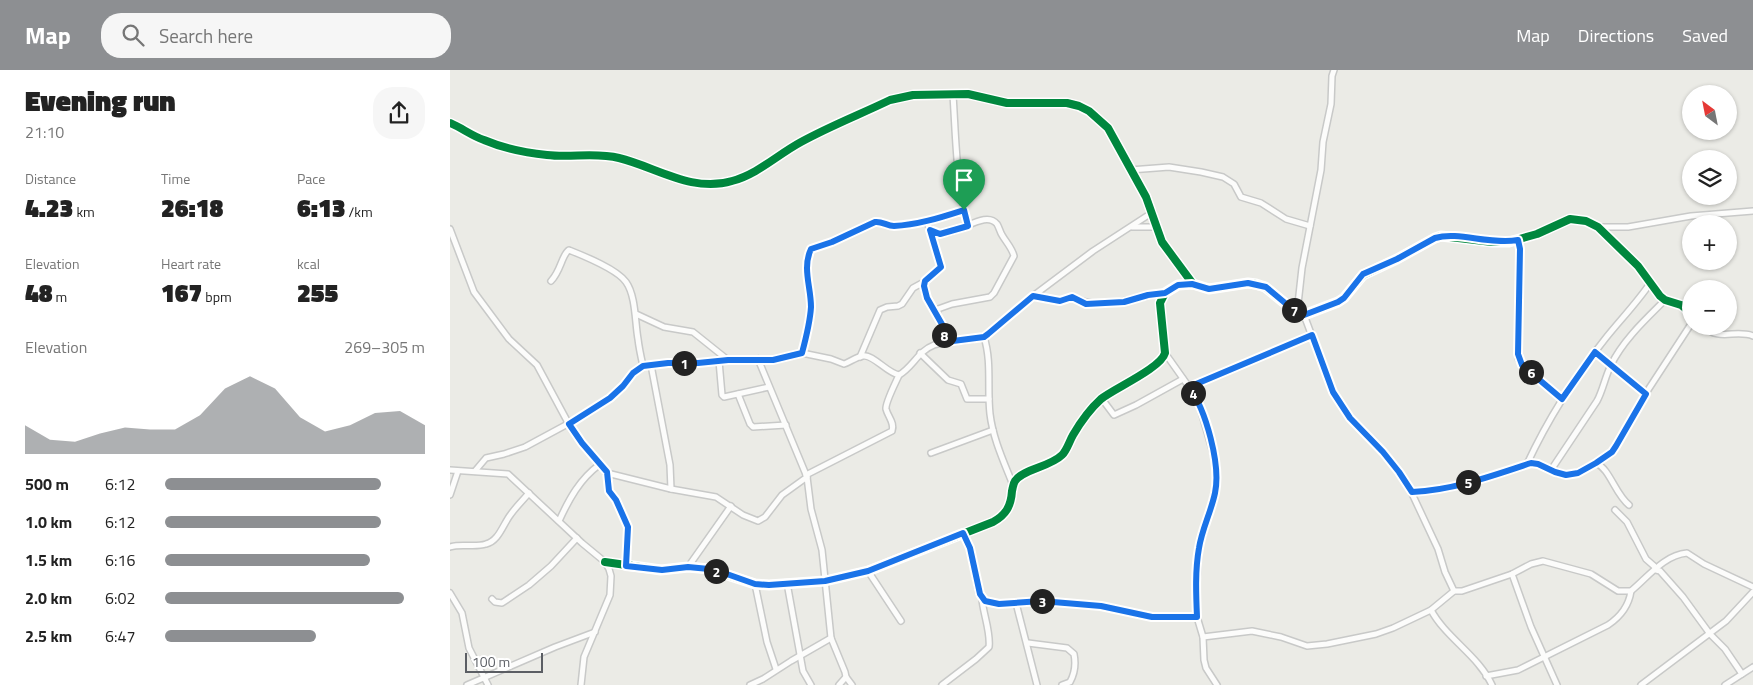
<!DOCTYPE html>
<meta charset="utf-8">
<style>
:root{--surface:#fff;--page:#f6f6f6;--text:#222;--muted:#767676;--accent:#8d8f92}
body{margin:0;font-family:"Titillium Web",sans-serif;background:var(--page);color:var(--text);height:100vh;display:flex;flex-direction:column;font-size:19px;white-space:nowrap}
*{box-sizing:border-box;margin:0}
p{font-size:16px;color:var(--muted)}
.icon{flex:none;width:28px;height:28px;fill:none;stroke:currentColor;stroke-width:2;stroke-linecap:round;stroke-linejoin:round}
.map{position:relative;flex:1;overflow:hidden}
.details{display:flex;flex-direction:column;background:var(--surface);width:450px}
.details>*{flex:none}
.needle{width:32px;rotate:328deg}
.tools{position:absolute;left:1232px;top:15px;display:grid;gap:10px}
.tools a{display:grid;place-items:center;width:55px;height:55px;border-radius:50%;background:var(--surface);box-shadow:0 1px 4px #0004;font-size:25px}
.scale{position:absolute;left:15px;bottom:12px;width:78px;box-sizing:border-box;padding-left:5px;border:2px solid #5b5e64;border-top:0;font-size:14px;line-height:18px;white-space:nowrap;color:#5b5e64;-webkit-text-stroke:4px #fff;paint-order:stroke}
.pin{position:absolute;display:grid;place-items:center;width:42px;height:42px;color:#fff;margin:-51px -21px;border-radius:50% 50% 50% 0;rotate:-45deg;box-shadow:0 0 5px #0007}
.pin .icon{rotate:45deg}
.km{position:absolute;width:25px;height:25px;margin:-12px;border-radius:50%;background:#222;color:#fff;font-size:14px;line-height:25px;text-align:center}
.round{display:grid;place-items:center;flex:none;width:52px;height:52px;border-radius:20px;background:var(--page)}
.summary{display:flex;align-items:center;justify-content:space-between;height:85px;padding:0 25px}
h1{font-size:28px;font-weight:800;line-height:38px}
.metrics{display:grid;grid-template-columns:repeat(3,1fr);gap:8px;height:85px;padding:5px 25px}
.metrics div{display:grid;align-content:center}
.metrics b{font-size:25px;font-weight:800}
.metrics small{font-size:14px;font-weight:400}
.metrics p{font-size:14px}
.chart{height:140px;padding:10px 25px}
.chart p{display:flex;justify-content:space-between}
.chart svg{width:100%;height:90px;margin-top:5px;fill:var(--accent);opacity:.7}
ul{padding:0 25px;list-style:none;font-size:16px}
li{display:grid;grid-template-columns:80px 60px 1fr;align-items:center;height:38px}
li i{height:12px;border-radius:6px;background:var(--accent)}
header{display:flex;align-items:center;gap:30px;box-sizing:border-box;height:70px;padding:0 25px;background:var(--accent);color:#fff}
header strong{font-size:24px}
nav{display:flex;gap:28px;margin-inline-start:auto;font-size:18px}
.search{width:350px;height:45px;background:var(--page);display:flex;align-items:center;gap:12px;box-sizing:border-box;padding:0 18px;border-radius:20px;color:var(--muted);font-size:19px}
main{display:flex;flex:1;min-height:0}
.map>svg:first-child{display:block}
</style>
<header>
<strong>Map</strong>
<div class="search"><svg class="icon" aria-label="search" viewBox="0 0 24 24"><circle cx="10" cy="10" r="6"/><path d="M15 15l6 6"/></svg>Search here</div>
<nav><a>Map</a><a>Directions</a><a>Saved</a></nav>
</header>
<main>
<section class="details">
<div class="summary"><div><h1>Evening run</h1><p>21:10</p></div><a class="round"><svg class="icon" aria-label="share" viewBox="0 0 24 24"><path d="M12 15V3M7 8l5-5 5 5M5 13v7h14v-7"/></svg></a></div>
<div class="metrics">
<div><p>Distance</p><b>4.23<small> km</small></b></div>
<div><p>Time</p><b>26:18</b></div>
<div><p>Pace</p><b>6:13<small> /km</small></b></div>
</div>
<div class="metrics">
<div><p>Elevation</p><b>48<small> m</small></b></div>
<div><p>Heart rate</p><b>167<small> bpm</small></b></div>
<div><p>kcal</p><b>255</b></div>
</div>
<div class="chart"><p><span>Elevation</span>269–305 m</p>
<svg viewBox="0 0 160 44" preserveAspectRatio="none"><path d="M0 44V30L10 37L20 38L30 34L40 31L50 32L60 32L70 25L80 12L90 6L100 12L110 26L120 33L130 30L140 24L150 23L160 30V44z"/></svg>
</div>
<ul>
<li><b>500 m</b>6:12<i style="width:83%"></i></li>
<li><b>1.0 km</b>6:12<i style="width:83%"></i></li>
<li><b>1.5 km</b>6:16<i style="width:79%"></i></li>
<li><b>2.0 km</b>6:02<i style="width:92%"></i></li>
<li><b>2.5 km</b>6:47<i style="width:58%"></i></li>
</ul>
</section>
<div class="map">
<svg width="1303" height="615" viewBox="0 0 1303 615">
<rect width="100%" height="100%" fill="#ebebe6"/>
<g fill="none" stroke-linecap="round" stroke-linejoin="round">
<g stroke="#c8c9c8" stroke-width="8">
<g id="minor">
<path d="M503,25C506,69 506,113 518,155"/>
<path d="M0,53C12,58 22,66 34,70C53,78 76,83 97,85C121,88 145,82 169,88C206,97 242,123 282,111C308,104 327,85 351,72C380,56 411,44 440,30L463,25L518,24L557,33H617L629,36L639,41L658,58L696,127L712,172L743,214"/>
<polyline points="680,100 719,97 751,102 773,107 784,114 791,127 811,133 836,149 860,156"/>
<path d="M477,151L491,197L487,201L475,211C470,227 487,242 492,256C494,261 495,267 495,272"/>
<polyline points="682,157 707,157"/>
<polyline points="1148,157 1178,157 1241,146 1303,141"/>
<polyline points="0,159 24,222 59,269 87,295 122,360 157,403 221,419 266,427 293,445 308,451 315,447 332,425 357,407"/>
<path d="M480,160C502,174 533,137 547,154C549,157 550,162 552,165C556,172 562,178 564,186L544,223L540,227L502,234L488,239L487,245"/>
<path d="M1068,170L1070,179L1068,288C1075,301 1100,318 1112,329"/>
<path d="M101,211C111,201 112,184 119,180C134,186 167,199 176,212C186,226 185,253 188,269C189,278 191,287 193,296"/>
<path d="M583,226L610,231L622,227C651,242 684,227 715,223"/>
<polyline points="847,243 852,198 871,100 873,72 881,34 882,6 884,0"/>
<polyline points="186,244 214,257 243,262 278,290"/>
<path d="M854,245L883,322L900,348L933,382L957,413L988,479L995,502L1004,521H1012L1062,504L1081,494L1093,491L1141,504L1168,521H1181C1198,507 1214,485 1237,483L1254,494L1303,517"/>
<path d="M1254,256C1268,272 1286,259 1303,266"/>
<path d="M534,267C542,292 537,318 540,344C543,369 554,392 563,415"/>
<polyline points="1145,282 1196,323"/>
<path d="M352,283C356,268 360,253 361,237C361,217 352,198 361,179L383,172L425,152C432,151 437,156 444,156C468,155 492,147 514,140"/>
<polyline points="470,283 498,310 511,314 517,329 539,329"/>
<polyline points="715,283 744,324 751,341 766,393 767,413 765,422 749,478 746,523 747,547 753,567 754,590 756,598 767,615"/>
<polyline points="410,287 430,240 437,237 448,236 452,234 463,218 474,212"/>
<polyline points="308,289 357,407 361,439 372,480 381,568 395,602 396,607 389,615"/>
<polyline points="269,291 272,325 274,327 319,317"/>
<polyline points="201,295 220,395 221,419"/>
<polyline points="739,317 862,265"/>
<polyline points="288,324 300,354 303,357 336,355"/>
<polyline points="652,329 664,345 686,335 733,309"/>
<polyline points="481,383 543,360"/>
<polyline points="1146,393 1162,382 1166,376 1196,323 1241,254"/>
<path d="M1077,394C1098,349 1124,308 1155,269C1170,250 1187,233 1201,212"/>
<polyline points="0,400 58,404 132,473 155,492 159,499 161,506 160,525 134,587 131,615"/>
<path d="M1101,400L1147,331C1153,320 1155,307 1161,295C1173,270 1196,249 1215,230"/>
<path d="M25,401L36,388L54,384L75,377L138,343L160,328L173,316L183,303L193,296L218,293H248L278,290H323L352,283L381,289L394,294C400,292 406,287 413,286C423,284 437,303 449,305C463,297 468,281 484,275C501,269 523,273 538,264L583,226L643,181L703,142"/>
<polyline points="157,403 159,421 166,430 178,457 176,496"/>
<path d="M356,405L442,361C445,353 438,347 436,339C435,333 446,312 449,305"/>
<path d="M962,422C1003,420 1041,405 1081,393C1095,393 1105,407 1119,405C1129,404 1136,396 1146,393C1160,399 1165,424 1179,435"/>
<polyline points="0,425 8,401"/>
<polyline points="1165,440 1177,452 1196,489 1204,496 1206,500 1210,501 1233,527 1260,564 1275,579 1292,604"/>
<path d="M109,451C119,429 130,409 149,395"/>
<polyline points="513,463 520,478 529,524 535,531 549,534 591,531 651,536 702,547 747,547"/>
<path d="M0,477C12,473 24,478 36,474C49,471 53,454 61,444C66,437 73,430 79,423"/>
<path d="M155,492L211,500L238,497L259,499L305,514L319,515L375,511L418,501L543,452C556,445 561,436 562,421C563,417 563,414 565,411C573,399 600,397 612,385C617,380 619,372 623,365C630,353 640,339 651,329C665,318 711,298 715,283L710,233L715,223L728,215L743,214L759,219L798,213L806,214L815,217L847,243L854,245L888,232L894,228L913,205L947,189L985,168L991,166L1042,172H1059L1087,164L1120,149L1136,151L1148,157L1188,196L1210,226L1215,230L1231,235L1241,243"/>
<polyline points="238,497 281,436"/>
<polyline points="418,501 451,551"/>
<polyline points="1062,504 1081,557 1107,615"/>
<polyline points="337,513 353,601 361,615"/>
<polyline points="305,514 317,572 326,599"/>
<polyline points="0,523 12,543 19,578 38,615"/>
<polyline points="42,529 45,532 52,533 79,515 101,496 127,468"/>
<polyline points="566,533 587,615"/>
<path d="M981,540C996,568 1028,585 1042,615"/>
<polyline points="753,567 802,561 831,567 857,576 877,574 926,564 943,558 981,540 1004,521"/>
<path d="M578,573L617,578L624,584C626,594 625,603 620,612L612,615"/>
<path d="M1036,606L1068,600L1158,555C1170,547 1179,535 1181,521"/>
<polyline points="396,607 402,615"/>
<polyline points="17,615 105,577 145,562"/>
<polyline points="300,615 313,609 341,591 381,568"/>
<path d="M492,615L526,589L539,577C541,563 533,543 532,529"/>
<polyline points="1191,615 1276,551 1303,522"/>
<polyline points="1275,615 1303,597"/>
</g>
</g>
<use href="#minor" stroke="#fcfcfb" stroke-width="5"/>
<g stroke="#fff" stroke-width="11">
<g id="cycleway">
<path d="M0,53C12,58 22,66 34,70C53,78 76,83 97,85C121,88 145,82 169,88C206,97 242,123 282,111C308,104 327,85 351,72C380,56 411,44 440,30L463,25L518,24L557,33H617L629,36L639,41L658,58L696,127L712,172L743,214"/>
<path d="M155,492L211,500L238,497L259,499L305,514L319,515L375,511L418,501L543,452C556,445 561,436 562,421C563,417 563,414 565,411C573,399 600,397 612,385C617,380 619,372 623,365C630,353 640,339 651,329C665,318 711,298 715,283L710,233L715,223L728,215L743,214L759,219L798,213L806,214L815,217L847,243L854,245L888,232L894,228L913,205L947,189L985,168L991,166L1042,172H1059L1087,164L1120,149L1136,151L1148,157L1188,196L1210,226L1215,230L1231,235L1241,243"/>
</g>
</g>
<use href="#cycleway" stroke="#00873e" stroke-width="8"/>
</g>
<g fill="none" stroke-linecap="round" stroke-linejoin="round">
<g stroke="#fff" stroke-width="10">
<path id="route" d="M514,140L518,156L490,164L480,160L491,197L475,211L474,216L477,228L493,256L495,272L534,267L538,264L583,226L610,231L622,227L636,234L674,232L698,225L715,223L728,215L742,214L759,219L798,213L816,217L847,243L854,245L888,232L894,228L913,204L947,189L985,168C1009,161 1039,175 1068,170L1070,179L1068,284L1072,295L1112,329L1145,282L1196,324L1166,376L1162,382L1146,393L1128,403L1116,405L1105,402L1088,394L1081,393C1042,406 1003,420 962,422L949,402L933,382L900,348L883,322L862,265L739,317C756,340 771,395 765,423C761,442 752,459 749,478C745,500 746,524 747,547H702L651,536L591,531L549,534L535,531L530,524L520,478L513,463L418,501L375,511L319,515L305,514L274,503L259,499L238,497L212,500L176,496L178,457L166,430L159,421L157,402L132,373L119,354L160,328L173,316L183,303L193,296L218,293H248L278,290H323L352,283C356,268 360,253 361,237C361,217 352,198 361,179L382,172L425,152C432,151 437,156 444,156C468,155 492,147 514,140Z"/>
</g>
<use href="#route" stroke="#1a73e8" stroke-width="6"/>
</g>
</svg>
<div class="tools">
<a><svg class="needle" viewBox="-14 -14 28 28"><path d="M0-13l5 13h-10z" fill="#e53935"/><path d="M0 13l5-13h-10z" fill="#767676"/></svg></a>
<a><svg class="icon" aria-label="layers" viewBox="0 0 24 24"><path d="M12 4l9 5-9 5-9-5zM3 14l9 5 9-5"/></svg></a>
<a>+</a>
<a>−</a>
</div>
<div class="scale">100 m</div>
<div class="pin" style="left:514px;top:140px;background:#1e9e55"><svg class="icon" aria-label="arrive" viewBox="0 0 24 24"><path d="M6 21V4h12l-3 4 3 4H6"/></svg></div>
<b class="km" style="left:234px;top:293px">1</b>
<b class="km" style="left:266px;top:501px">2</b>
<b class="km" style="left:592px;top:531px">3</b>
<b class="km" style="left:743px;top:323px">4</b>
<b class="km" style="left:1018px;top:412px">5</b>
<b class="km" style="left:1081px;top:302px">6</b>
<b class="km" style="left:844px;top:240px">7</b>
<b class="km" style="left:494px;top:265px">8</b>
</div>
</main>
